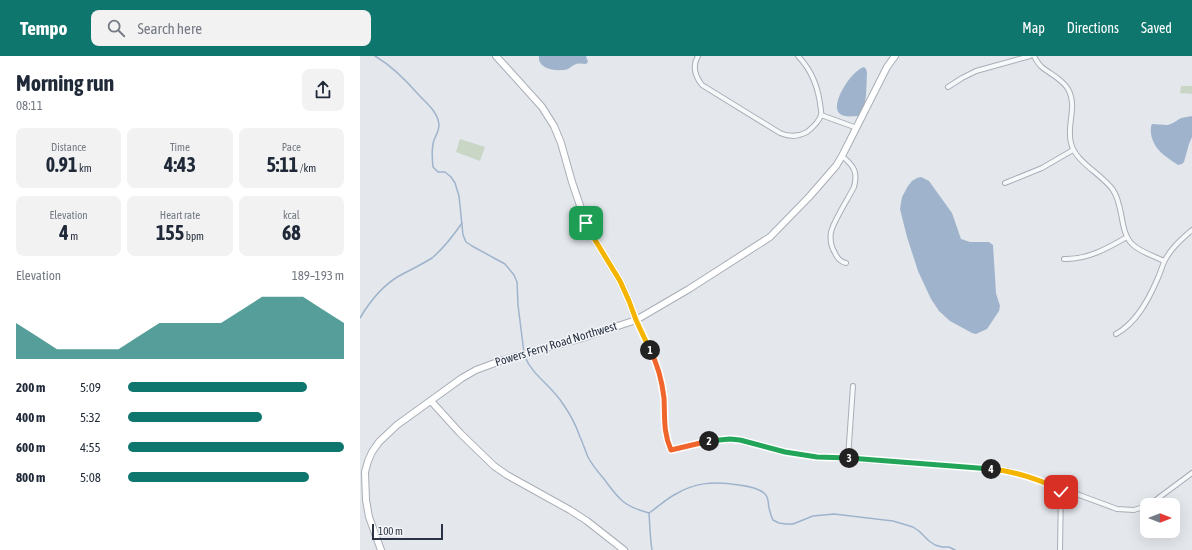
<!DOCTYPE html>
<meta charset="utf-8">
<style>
:root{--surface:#fff;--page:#f2f2f3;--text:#1f2937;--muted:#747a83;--accent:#0f766e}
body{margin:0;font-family:"Asap Condensed",sans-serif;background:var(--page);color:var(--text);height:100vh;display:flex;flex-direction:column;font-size:15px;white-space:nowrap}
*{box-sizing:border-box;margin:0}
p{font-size:13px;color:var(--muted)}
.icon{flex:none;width:22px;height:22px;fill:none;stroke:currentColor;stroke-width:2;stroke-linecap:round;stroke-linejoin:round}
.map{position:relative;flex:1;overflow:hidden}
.details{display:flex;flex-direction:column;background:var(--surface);width:360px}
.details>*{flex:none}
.needle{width:26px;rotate:90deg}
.controls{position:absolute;left:780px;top:442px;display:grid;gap:8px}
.controls a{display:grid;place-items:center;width:40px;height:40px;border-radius:8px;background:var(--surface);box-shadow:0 4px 16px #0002;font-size:20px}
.scale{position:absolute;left:12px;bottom:10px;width:71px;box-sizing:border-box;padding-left:4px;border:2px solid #2b3445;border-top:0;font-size:11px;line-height:14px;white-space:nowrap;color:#2b3445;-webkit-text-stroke:3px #f4f6f9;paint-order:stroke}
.pin{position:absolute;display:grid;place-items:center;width:34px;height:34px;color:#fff;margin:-17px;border-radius:8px;box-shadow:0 2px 6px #0006}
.km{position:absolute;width:20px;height:20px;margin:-10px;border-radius:50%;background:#222;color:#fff;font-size:11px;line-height:20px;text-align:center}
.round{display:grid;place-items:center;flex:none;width:42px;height:42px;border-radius:8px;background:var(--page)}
.headline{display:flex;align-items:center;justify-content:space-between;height:68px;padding:0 16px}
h1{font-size:22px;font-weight:700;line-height:30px}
.figures{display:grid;grid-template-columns:repeat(3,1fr);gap:6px;height:68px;padding:4px 16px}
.figures div{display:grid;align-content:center;border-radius:8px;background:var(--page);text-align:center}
.figures b{font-size:20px;font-weight:700}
.figures small{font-size:11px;font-weight:400}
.figures p{font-size:11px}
.chart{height:112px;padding:8px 16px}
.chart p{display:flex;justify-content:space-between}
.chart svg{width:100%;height:72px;margin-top:4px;fill:var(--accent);opacity:.7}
ul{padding:0 16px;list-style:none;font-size:13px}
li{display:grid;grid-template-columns:64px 48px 1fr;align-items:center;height:30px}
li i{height:10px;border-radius:5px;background:var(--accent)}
header{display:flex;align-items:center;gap:24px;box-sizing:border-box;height:56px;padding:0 20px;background:var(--accent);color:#fff}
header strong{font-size:19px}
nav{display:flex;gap:22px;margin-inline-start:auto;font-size:14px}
.search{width:280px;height:36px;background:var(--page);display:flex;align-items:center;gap:10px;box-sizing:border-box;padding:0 14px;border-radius:8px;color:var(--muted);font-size:15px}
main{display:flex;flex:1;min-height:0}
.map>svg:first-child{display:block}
</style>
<header>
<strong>Tempo</strong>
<div class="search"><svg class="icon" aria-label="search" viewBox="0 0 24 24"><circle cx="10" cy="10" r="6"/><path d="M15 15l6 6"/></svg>Search here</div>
<nav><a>Map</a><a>Directions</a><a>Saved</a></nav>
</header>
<main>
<section class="details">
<div class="headline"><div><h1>Morning run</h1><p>08:11</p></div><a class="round"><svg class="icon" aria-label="share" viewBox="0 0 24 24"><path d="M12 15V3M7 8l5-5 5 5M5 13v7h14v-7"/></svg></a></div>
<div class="figures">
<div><p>Distance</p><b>0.91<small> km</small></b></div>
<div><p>Time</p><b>4:43</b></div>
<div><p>Pace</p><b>5:11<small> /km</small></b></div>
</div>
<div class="figures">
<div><p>Elevation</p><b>4<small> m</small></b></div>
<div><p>Heart rate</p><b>155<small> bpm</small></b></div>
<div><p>kcal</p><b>68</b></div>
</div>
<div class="chart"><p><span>Elevation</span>189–193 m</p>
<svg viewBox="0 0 160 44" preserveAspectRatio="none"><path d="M0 44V22L10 30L20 38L30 38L40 38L50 38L60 30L70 22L80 22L90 22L100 22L110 14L120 6L130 6L140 6L150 14L160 22V44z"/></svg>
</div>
<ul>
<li><b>200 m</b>5:09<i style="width:83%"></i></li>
<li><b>400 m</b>5:32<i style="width:62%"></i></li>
<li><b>600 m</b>4:55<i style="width:100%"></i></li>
<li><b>800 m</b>5:08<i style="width:84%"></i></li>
</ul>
</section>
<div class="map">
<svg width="832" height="494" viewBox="0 0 832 494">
<rect width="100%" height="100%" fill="#e4e7ec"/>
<g fill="#c9d6c5">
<polygon points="821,30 832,30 832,38 820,37"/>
<polygon points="100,83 125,91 120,105 96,96"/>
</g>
<g fill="#9fb4cc">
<path d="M179,0H226L228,6L226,8C223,8 220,7 216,8C213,9 211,11 208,13C199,16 177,14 179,0Z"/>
<path d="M504,11L506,13L507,17C506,30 508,52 498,60C492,60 484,62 479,57C470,47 493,13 504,11Z"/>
<path d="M832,60V81L829,88L824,106L822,108L818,109C805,100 794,94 791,78C791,74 790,72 792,68L808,69L813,67L821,62Z"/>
<polygon points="561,121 569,125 592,157 601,183 610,186 629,186 633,189 636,237 640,250 639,255 627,273 616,278 612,277 590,265 579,255 571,243 558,215 547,181 540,153 542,141 548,130 552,125 557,122"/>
</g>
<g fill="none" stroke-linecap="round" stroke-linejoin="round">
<g stroke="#9fb4cc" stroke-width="1.5">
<path d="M15,0C32,10 44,22 57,37C65,46 78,55 79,69C79,75 76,79 74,84C71,93 72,102 73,111L78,116H85L91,121L95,127L99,140L103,179L106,186L112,190L145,208L154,219L157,226L158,249L164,297"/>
<path d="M0,262C10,245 22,230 39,220C50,214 61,209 72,202C84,192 93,180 102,167"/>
<path d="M165,301C173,320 192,330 203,348C210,358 216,369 220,381C223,387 225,394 228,401C232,409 238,416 244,423C259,443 263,450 289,457C298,451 305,444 314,439C335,426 355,425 379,429C387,430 399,432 405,438C409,442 408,447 409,452C410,456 411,460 413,464L419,467L426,468H433L453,460L474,458L533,465L553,471L559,475L569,485L575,489L582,491H589L595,494"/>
<path d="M289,457C290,470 290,482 292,494"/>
</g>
<g stroke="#a9aeb7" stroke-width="6">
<g id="street">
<path d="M338,0C332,10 335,20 342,29L420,77C429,81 438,81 447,76C452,72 459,66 461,59C462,56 460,50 460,47C457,28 451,14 438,0"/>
<path d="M674,0C676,4 679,9 683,12C692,19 702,23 708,33C718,51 706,69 711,87C715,106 742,118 753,134C764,150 759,174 772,188C780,196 794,200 804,205"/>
<polyline points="588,31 602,22 616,15 670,0"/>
<polyline points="461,59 497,72"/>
<path d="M482,100C494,110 498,116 494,131C488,143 474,164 471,176C470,183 471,191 475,197C477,202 481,206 486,207"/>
<polyline points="645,127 682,112 713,94"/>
<path d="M704,203C727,204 748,192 767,181"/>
<path d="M276,264C286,285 298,306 302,330C306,353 301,372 311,394L344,386L370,383L380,384L425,396L457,401L646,414L668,420L757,453L774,454L787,450"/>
<path d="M756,278C776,267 788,245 797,224C800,218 802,210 805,204C812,191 822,183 832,174"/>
<polyline points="488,402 493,330"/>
<polyline points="789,449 832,417"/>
<polyline points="700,494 701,433"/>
</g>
</g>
<g stroke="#a9aeb7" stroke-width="8">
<g id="secondary">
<polyline points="136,0 182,51 194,70 201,87 212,126 226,167 232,179 260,225 269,245 276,264"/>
<polyline points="71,345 100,377 134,410 147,419 210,454 227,465 264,494"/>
<polyline points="21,494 9,461 6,444 5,416 8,405 12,396 19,386 37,369 102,322 116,314 143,304 219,283 276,264 329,233 410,181 449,141 476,110 482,100 527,11 535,0"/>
</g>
</g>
<use href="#street" stroke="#f7f8fa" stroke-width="4"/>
<use href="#secondary" stroke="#fff" stroke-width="6"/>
</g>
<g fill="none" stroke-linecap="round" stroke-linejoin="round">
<g stroke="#fff" stroke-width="8">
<polyline id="split-1" points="226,167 232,179 260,225 269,245 276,264 290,294"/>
</g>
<g stroke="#fff" stroke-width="8">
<path id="split-2" d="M290,294C298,309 302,325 304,342C305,361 303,376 311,394L349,385"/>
</g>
<g stroke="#fff" stroke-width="8">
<polyline id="split-3" points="349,385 370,383 380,384 425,396 457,401 489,402"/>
</g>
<g stroke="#fff" stroke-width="8">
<polyline id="split-4" points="489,402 631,413"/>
</g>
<g stroke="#fff" stroke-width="8">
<path id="split-5" d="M631,413C656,415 678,424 701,433V436"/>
</g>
<use href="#split-1" stroke="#f5b400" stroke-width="5"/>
<use href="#split-2" stroke="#f0652b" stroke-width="5"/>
<use href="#split-3" stroke="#22a559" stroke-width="5"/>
<use href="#split-4" stroke="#22a559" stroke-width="5"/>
<use href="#split-5" stroke="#f5b400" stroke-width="5"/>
</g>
<g text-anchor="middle" stroke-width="3" stroke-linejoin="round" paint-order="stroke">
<g font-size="12" fill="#2b3445" stroke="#f4f6f9">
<text transform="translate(196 288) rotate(-17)" y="4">Powers Ferry Road Northwest</text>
</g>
</g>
</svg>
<div class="controls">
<a><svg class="needle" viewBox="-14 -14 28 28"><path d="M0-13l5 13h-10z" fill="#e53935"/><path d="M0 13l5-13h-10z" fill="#747a83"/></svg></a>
</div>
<div class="scale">100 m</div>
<div class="pin" style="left:226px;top:167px;background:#1e9e55"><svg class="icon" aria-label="arrive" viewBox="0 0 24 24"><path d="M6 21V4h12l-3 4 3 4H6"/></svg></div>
<div class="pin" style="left:701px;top:436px;background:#d93025"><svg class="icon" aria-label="check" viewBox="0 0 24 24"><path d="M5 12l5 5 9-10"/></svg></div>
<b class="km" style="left:290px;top:294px">1</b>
<b class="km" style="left:349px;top:385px">2</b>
<b class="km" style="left:489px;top:402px">3</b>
<b class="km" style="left:631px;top:413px">4</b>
</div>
</main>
